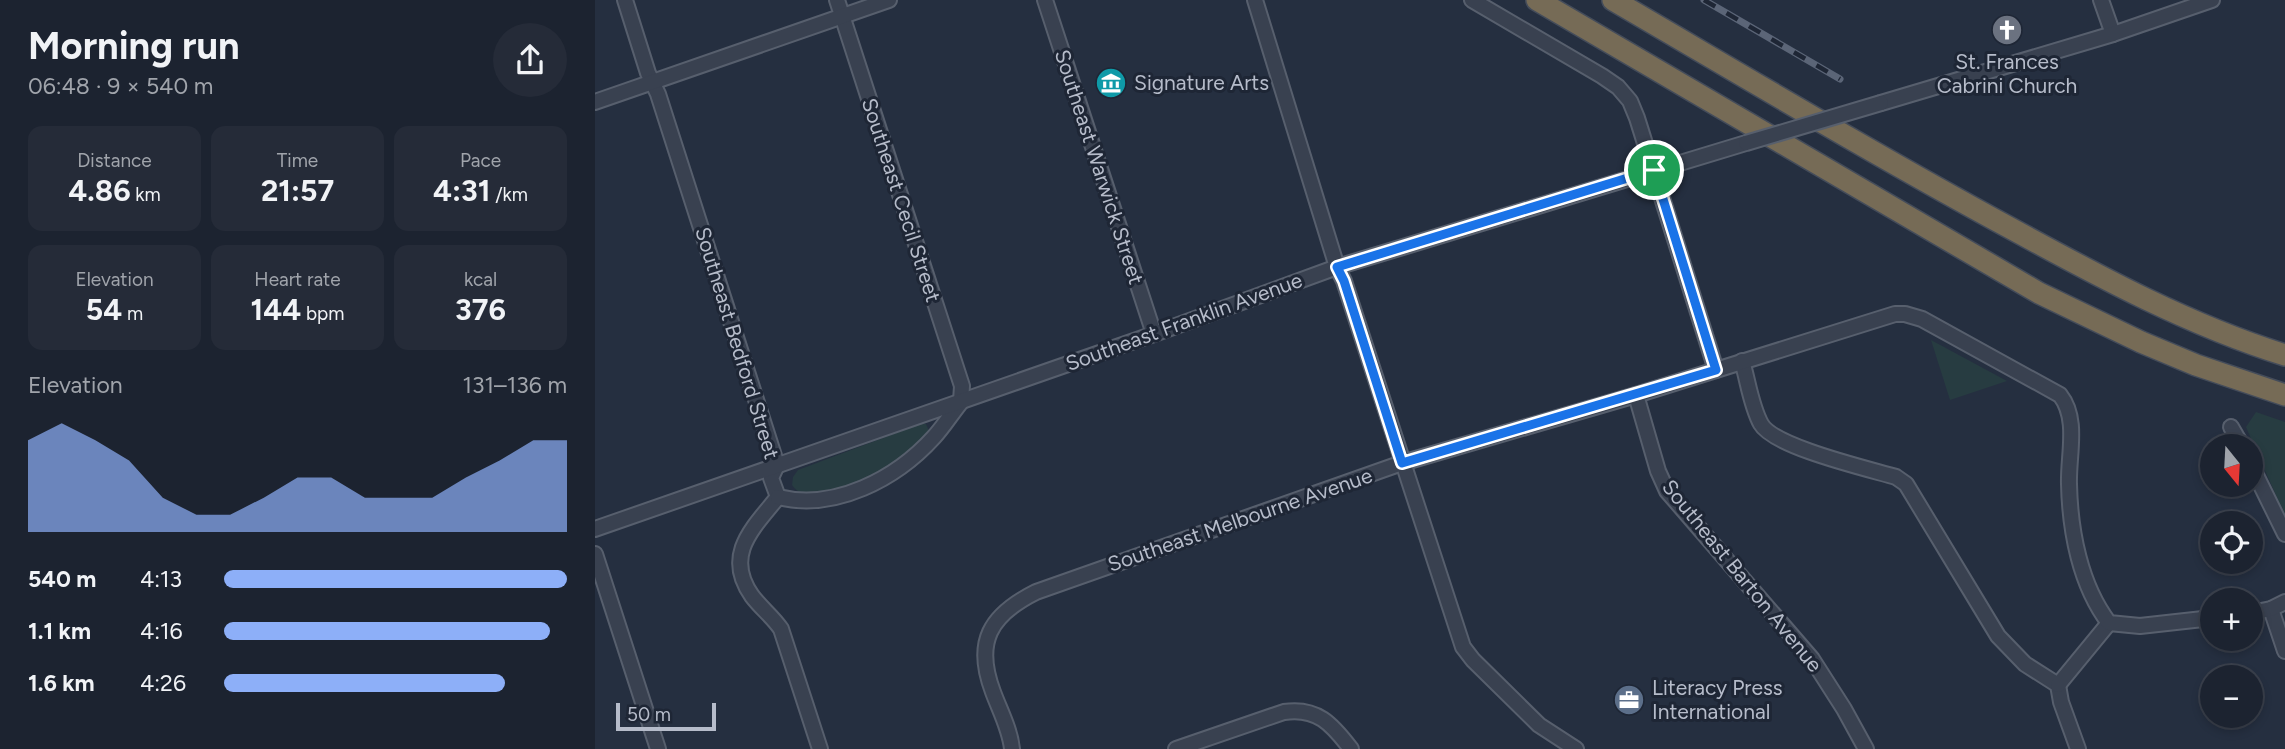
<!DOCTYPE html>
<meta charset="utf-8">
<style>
:root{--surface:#1c2330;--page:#252b38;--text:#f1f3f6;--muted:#a0a4ab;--line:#3a404c;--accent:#8daff8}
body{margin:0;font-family:Figtree,sans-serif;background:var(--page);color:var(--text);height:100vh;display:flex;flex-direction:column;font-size:26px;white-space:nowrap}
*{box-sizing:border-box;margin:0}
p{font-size:23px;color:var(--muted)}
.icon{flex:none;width:38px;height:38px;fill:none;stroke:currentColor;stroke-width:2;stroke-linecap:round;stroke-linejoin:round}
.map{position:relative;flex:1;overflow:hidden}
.side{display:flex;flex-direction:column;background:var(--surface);width:595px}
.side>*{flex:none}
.needle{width:46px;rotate:162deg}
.buttons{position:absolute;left:1605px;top:434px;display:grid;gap:14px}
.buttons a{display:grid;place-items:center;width:63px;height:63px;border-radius:50%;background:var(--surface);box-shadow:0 4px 10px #0003,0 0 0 2px var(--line);font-size:35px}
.scale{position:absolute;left:21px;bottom:18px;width:100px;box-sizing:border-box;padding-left:7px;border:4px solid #b6bcca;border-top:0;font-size:19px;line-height:24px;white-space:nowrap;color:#b6bcca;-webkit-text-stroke:5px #1e2635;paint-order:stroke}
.pin{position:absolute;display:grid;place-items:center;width:60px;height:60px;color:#fff;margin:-30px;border:4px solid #fff;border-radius:50%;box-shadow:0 2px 7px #0007}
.round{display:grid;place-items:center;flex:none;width:74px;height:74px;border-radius:37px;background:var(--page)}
.headline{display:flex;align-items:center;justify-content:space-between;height:119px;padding:0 28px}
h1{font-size:38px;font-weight:700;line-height:52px}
.figures{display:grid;grid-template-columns:repeat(3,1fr);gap:10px;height:119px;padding:7px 28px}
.figures div{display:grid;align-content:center;border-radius:14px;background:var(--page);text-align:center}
.figures b{font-size:30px;font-weight:700}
.figures small{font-size:19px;font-weight:400}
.figures p{font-size:19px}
.chart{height:196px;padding:14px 28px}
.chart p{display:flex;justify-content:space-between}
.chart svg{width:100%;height:126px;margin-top:7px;fill:var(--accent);opacity:.7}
ul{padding:0 28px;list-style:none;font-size:23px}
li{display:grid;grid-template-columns:112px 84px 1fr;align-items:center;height:52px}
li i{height:18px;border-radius:9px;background:var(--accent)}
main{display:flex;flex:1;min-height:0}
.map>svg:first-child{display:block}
</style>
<main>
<section class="side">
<div class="headline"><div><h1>Morning run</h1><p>06:48 · 9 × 540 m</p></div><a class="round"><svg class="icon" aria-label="share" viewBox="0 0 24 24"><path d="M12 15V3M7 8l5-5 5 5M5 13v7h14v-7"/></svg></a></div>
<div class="figures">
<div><p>Distance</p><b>4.86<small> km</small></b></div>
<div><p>Time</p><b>21:57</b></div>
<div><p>Pace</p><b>4:31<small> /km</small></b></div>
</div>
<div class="figures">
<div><p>Elevation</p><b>54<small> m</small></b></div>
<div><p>Heart rate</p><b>144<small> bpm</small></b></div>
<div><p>kcal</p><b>376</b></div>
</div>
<div class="chart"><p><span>Elevation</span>131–136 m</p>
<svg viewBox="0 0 160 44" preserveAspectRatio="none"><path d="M0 44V12L10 6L20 12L30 19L40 32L50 38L60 38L70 32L80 25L90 25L100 32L110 32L120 32L130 25L140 19L150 12L160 12V44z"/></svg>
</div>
<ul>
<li><b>540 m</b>4:13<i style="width:100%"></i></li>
<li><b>1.1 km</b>4:16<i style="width:95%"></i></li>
<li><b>1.6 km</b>4:26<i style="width:82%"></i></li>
</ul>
</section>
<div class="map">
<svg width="1690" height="749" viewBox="0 0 1690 749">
<rect width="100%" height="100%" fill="#252f40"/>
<g fill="#273c41">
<polygon points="1336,340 1412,381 1355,400"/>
<polygon points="1661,412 1690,422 1690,516 1651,427"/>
<path d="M325,424H331L334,431C322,445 308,457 292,467C274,479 212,510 197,485L198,477L203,470Z"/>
</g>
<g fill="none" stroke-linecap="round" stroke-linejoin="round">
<g stroke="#575f6d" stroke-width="18">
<g id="minor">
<path d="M30,0L53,73L63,94L182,465L176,478L183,497C158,528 128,555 157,596C166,608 178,617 186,629L225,749"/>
<polyline points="242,0 367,386 366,401"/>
<polyline points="450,0 559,334"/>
<polyline points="660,0 742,267 749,281 868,647 878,660 944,725 981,749"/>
<polyline points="877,0 1007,76 1023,87 1035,101 1042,118 1121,370"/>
<polyline points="1506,0 1518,34"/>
<polyline points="0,102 294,0"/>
<polyline points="1286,103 1518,34 1617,0"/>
<path d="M1147,361C1153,381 1156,406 1166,424C1179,447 1274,469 1301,477L1311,484L1403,636L1430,664L1463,685L1466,702L1483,749"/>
<polyline points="1041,395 1063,471 1072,491 1217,659 1249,709 1271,749"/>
<polyline points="1636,427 1647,446"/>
<polyline points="1656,465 1690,534"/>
<path d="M183,497C240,511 301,479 339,437C349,426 357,413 366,402"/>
<polyline points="0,529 559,334 742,267 1151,143"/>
<polyline points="0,554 63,749"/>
<polyline points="1676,609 1690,651"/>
<polyline points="1656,613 1676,609 1690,602"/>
<polyline points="1463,685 1514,623"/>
<path d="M417,749C415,729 405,711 398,692C379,642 395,615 441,592L807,463L1041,395L1300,314H1310L1327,319L1465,395C1484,419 1473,455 1474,484C1475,531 1485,585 1514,623L1545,626L1617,618"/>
<path d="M581,749L689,712C722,707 737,724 756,749"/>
</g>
</g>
<g stroke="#444c5a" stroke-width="24">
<g id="highway">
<polyline points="942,0 1444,293 1546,342 1601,365 1690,395"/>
<path d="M1018,0C1150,77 1282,156 1417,229C1505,277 1594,325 1690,355"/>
</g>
</g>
<use href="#minor" stroke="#394150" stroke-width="14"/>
<use href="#highway" stroke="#766b56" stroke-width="21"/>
<g stroke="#5b6577" stroke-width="7">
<polyline id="rail" points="1109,0 1245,79"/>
</g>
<use href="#rail" stroke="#1e2635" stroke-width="4.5" stroke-dasharray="13" stroke-linecap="butt"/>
<g stroke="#575f6d" stroke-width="18" stroke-linecap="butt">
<polyline id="minor-bridge" points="1151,143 1286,103"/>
</g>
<use href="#minor-bridge" stroke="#394150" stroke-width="14"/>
</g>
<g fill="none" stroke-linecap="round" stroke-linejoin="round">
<g stroke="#fff" stroke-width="14">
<polygon id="route" points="1059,170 1121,370 807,463 749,281 742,267"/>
</g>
<use href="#route" stroke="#1a73e8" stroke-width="9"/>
</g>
<defs>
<g id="church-disc" transform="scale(1.575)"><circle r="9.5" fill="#6b7280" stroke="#1e2635"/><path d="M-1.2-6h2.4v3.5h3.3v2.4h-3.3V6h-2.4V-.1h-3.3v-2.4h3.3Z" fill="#fff"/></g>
<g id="museum-disc" transform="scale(1.575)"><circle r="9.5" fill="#0f9aa8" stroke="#1e2635"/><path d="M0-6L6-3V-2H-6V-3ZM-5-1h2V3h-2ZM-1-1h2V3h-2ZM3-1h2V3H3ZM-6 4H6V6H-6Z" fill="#fff"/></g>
<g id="office-disc" transform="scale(1.575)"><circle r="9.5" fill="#5c6f8a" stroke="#1e2635"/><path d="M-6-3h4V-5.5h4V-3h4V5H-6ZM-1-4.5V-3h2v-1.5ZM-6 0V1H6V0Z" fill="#fff"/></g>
</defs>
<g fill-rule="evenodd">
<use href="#church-disc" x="1412" y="30"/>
<use href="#museum-disc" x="516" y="83"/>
<use href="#office-disc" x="1034" y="700"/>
</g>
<g text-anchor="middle" stroke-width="6" stroke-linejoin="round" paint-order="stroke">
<g font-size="21" fill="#b6bcca" stroke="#1e2635" text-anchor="start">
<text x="1412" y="69" text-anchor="middle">St. Frances<tspan x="1412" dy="24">Cabrini Church</tspan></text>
<text x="539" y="90">Signature Arts</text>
<text x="1057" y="695">Literacy Press<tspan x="1057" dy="24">International</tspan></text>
</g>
<g font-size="21" fill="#b6bcca" stroke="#1e2635">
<text transform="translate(504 167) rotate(72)" y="7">Southeast Warwick Street</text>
<text transform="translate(306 200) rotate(72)" y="7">Southeast Cecil Street</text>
<text transform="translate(589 322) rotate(-20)" y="7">Southeast Franklin Avenue</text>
<text transform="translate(142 343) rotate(73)" y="7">Southeast Bedford Street</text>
<text transform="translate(645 520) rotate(-19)" y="7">Southeast Melbourne Avenue</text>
<text transform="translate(1147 576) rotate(51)" y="7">Southeast Barton Avenue</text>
</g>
</g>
</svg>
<div class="buttons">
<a><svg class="needle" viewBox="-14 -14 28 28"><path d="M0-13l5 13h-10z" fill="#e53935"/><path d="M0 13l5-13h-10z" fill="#a0a4ab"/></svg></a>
<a><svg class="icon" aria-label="locate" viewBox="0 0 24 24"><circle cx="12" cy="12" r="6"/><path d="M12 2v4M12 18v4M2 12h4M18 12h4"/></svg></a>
<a>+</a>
<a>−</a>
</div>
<div class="scale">50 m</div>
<div class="pin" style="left:1059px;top:170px;background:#1e9e55"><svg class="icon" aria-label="arrive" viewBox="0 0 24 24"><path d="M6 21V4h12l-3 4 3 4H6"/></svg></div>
</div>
</main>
